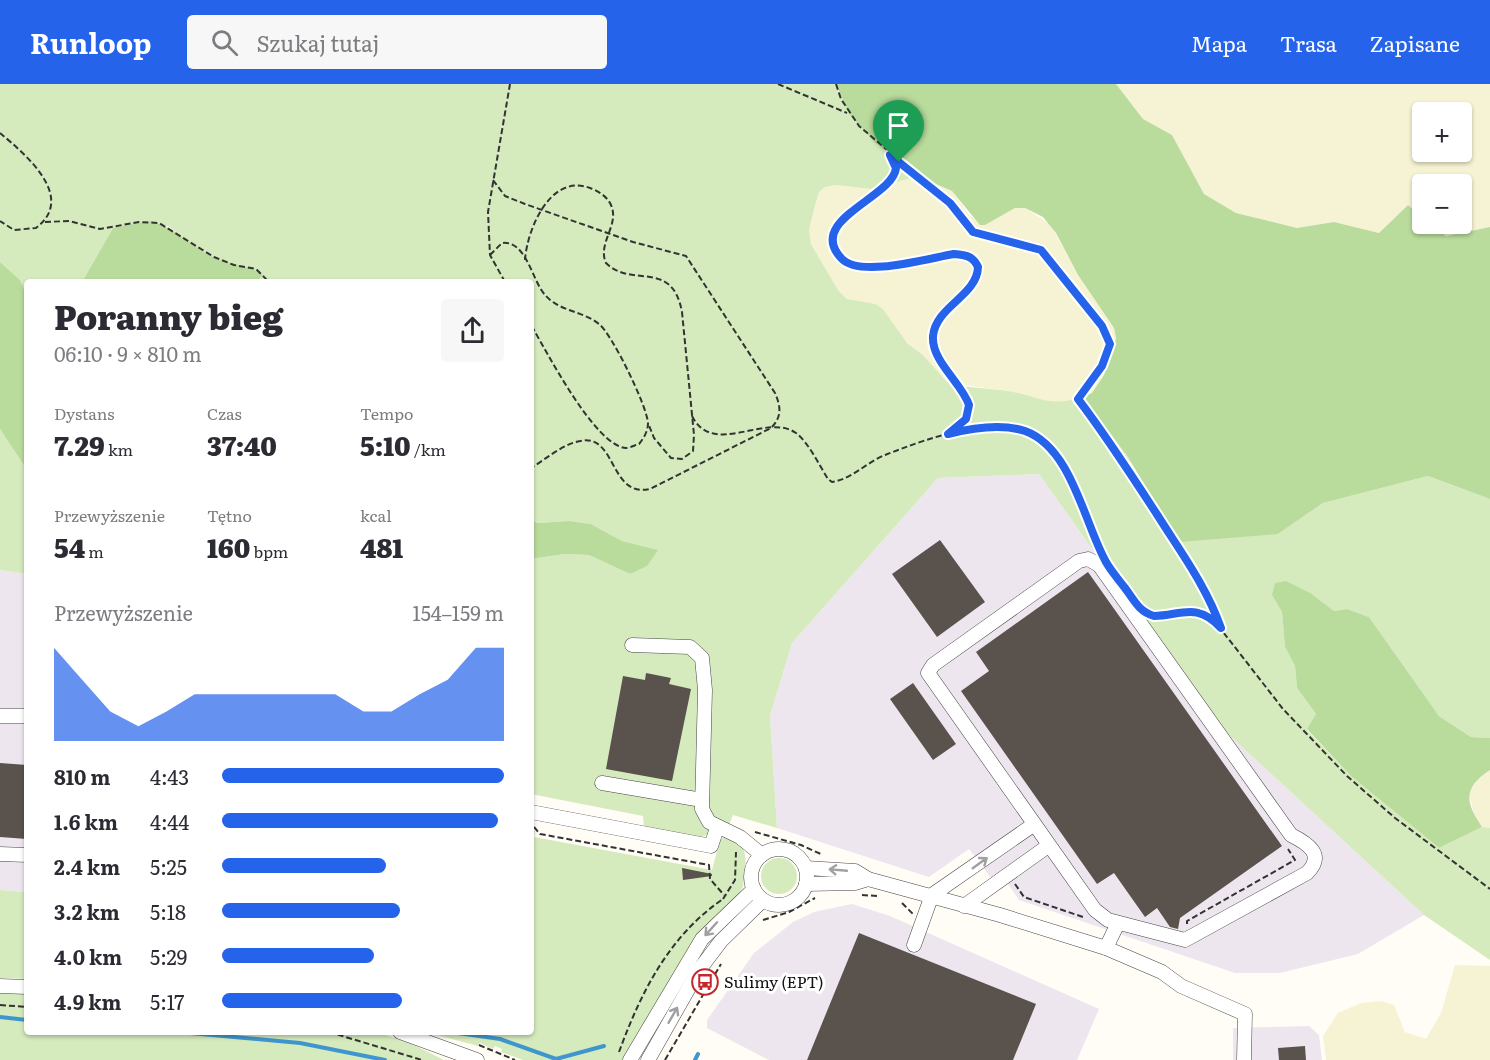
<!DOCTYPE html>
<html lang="pl">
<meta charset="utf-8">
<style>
:root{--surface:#fff;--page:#f7f7f7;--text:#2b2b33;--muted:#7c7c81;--accent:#2563eb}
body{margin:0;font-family:Literata,serif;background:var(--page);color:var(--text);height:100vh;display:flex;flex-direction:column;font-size:22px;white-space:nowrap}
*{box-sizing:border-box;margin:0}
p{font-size:20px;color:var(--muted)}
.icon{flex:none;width:33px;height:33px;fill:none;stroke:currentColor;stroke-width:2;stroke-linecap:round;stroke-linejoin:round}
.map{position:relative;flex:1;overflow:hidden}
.sheet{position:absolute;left:24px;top:195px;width:510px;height:756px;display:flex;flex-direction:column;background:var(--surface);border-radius:6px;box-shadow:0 2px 4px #0004}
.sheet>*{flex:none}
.buttons{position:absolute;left:1412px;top:18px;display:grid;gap:12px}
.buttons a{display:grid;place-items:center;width:60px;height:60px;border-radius:6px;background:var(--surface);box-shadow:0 2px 4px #0004;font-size:30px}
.pin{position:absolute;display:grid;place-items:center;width:51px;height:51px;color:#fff;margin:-62px -26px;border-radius:50% 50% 50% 0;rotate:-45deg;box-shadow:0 0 6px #0007}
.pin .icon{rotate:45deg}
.round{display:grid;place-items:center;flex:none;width:63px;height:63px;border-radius:6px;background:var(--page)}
.overview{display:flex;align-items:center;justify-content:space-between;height:102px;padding:0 30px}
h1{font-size:33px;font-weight:800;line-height:45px}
.stats{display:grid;grid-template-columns:repeat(3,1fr);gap:9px;height:102px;padding:6px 30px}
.stats div{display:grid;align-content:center}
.stats b{font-size:26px;font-weight:800}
.stats small{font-size:16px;font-weight:400}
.stats p{font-size:16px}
.chart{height:168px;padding:12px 30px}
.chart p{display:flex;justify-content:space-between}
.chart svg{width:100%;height:108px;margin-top:6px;fill:var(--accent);opacity:.7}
ul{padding:0 30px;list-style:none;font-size:20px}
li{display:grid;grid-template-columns:96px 72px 1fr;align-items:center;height:45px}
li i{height:15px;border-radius:8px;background:var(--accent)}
header{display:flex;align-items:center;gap:36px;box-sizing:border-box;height:84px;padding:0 30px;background:var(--accent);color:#fff}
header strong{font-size:28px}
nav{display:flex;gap:33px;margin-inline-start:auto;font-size:21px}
.search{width:420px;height:54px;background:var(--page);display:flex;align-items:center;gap:15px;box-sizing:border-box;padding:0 21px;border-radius:6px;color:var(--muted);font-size:22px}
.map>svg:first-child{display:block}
</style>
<header>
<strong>Runloop</strong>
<div class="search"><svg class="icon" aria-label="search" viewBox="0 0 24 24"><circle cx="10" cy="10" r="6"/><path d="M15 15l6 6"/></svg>Szukaj tutaj</div>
<nav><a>Mapa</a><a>Trasa</a><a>Zapisane</a></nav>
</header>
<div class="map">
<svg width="1490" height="976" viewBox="0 0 1490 976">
<rect width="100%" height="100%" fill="#fffdf5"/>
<g fill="#eee6ef">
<polygon points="1039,390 1216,639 1424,831 1358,870 1280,889 1235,889 1019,816 1000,788 991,794 969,765 929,793 777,744 770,632 792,559 938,394"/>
<polygon points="0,486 27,490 27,808 0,806"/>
<polygon points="852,820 890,832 1099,925 1077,976 769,976 707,944 707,936 754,869 793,838 814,828"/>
<polygon points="1309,942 1319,951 1322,976 1233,976 1233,944"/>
</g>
<g fill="#f6f3d4" fill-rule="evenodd">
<path d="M1116,0H1490V143L1446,152L1431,140H1461V100H1422V133L1408,121L1379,149L1334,138L1297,144L1236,129L1204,110L1172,51L1143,35ZM1422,28H1461V68H1422Z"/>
<polygon points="914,92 933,97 952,107 970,132 985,141 1015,124 1025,124 1051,141 1078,191 1114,244 1116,254 1104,291 1092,309 1061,319 1044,318 1009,307 948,299 923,271 907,259 883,225 847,215 838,206 811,160 809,146 819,108 825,103 836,101 871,105"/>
<polygon points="1490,686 1490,744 1482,743 1476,735 1468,708 1473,699"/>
<polygon points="1455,881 1490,882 1490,976 1326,976 1323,952 1338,929 1361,919 1381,917 1394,921 1405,948 1426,955 1441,929"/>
</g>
<g fill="#d5ebbd">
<path d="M0,0H836C849,42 884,67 918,92L871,105L836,101L825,103L819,108L815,122L809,146L811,160L838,206L847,215L875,220L883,225L907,259L923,271L948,299C967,304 988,304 1008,307C1040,312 1048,324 1082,313L1126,370L1138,393L1278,450L1323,419L1428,392L1490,415V654L1471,653L1439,632L1369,533L1347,525L1334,527L1312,510L1272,511L1282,528L1285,563L1295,582L1297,604L1316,630L1307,646L1351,692L1439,764L1482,743L1490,744V876L1424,831L1216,639L1039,390L938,394L792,559L770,632L777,744L733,731L729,741L702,753L644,743L643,732L531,710V475L565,470L589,471L630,490L657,466L622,457L591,440L569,437L538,439L531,436V198H254L264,191C251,182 237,183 224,178C202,169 186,155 168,142L113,144L82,198H27V212L20,196L0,178Z"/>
<polygon points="0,345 27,386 27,490 0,486"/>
<path d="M531,746L535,747L534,753L712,786L720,756L724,753C753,757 745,783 743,803L625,976H523L501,968L502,965L495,962L493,965L480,959L478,962L426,948H531Z"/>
<circle cx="779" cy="792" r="18"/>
<polygon points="0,806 27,808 27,895 0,894"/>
<polygon points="0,908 27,910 27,948 377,948 410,959 444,976 0,976"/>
</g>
<g fill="#b9dc9c">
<polygon points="836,0 1116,0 1143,35 1172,51 1204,110 1236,129 1297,144 1334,138 1379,149 1408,121 1422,133 1422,140 1431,140 1446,152 1490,143 1490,415 1428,392 1323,419 1278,450 1179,458 1126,370 1082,313 1092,309 1104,291 1116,254 1114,244 1078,191 1056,149 1043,133 1025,124 1015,124 985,141 980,141 952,107 918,92 874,58 849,30"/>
<path d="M149,137C175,142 192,163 215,174C231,181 249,181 264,191L254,198H82L113,144Z"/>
<polygon points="0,178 20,196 27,212 27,386 0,345"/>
<polygon points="531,436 538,439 569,437 591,440 622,457 658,466 647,482 630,490 589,471 565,470 531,475"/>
<path d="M1286,497L1312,510L1334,527L1347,525L1369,533L1439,632L1471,653L1490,654V686C1464,703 1464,717 1482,743L1439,764L1351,692L1307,645L1316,630L1297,604L1295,582L1285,563L1282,528L1272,511L1275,499Z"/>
</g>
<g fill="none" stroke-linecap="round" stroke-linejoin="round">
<g stroke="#3f96cf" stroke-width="4">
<polyline points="0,933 27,936"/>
<polyline points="179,948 300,959 385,976"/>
<polyline points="451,948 500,955 556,975 604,962"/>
<polyline points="695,976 698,970"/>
</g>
</g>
<g fill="#5a524d">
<polygon points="940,456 985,518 937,553 892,490"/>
<polygon points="1088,488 1282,762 1180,834 1178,845 1170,843 1157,824 1145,833 1114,789 1097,800 961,607 989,587 976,568"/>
<polygon points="646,589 671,594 669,600 691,605 672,697 606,685 623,592 645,596"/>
<polygon points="913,599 956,660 933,676 890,615"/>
<polygon points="0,679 27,681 27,755 0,753"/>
<polygon points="682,784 712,790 712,792 683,796"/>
<polygon points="859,849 1036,920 1013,976 807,976"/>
<polygon points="1305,962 1306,976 1279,976 1278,964"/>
</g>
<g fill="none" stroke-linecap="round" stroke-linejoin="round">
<g stroke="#444" stroke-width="15">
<g id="minor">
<path d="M1088,475L1099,481L1291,751C1309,760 1325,771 1307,789L1185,856L1108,836L1095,826L928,589L933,581L1079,477Z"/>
<polyline points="632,561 690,563 702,574 705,606 702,725 709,738 740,753 762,771"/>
<polyline points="0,632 27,632"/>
<polyline points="602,699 702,716"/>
<polyline points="531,728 711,762 717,744"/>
<circle cx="779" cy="793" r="28"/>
<polyline points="0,770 27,771"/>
<polyline points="806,784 855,787 868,795 1000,831 1106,864 1162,888 1181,902 1245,930 1244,976"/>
<polyline points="806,800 855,799 868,795"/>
<polyline points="964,822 1048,762"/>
<polyline points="914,861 932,811 1033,741"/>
<polyline points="1106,864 1118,839"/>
<polyline points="0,902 27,903"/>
<polyline points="400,948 477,976"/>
<polyline points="630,976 702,855 754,805"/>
<polyline points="648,976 699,886 721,857 763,816"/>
</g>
</g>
<g stroke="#333" stroke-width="2" stroke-dasharray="6 3" stroke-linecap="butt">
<polyline points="778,0 847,29"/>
<path d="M836,0L841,15L859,42L950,119L973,148L1041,166L1102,242L1110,260L1102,282L1078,315C1108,353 1133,393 1159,433C1182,469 1206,500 1220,542"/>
<path d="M0,49C25,70 77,113 36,144L14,146L0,137"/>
<path d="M892,73L896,84C893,114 804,136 842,175C861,194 929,174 954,170L966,171L975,178L978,189L975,196C941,235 917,237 950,289C957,300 966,310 969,321L966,335L951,348"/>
<path d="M493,96L505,112L525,120L633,158L686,172L775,309C781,323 782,333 771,344L650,405C609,414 617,349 580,357C563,360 546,375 531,384"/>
<polyline points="45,138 69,137 100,145 139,138 159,139 214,173 234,181 256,185 269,198"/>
<path d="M490,171L502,159C527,156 532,198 546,212C561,228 583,227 599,240C612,250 647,322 648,339C648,347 644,354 639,360C635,361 630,364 626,364C595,362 547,268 531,241"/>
<path d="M525,176C527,146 550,89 590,104C598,107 607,112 611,121C620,141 597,159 606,179C632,205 672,174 682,228L694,351L693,367L682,375L671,374L654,354L648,339"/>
<polyline points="505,198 490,171 488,128 510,0"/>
<path d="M692,332C713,374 766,328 796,349C809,359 819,381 828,395L832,398C852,395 867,378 885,371C929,354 1018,319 1053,367C1075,397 1087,433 1101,467"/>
<polyline points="1151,532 1187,527 1213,535 1283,625 1347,692 1395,734 1490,805"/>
<polyline points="534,743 540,750 709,781 710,795 724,811"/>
<polyline points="755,748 801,761 823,771"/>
<polyline points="1015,800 1024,813 1083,833"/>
<polyline points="862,811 877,812"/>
<polyline points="723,815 735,796 736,768"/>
<polyline points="902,819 913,830"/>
<polyline points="763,836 789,828 815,814"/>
<polyline points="1187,840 1187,837 1295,776 1288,765"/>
<polyline points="0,921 27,923"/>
<polyline points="329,948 422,976"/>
<polyline points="479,961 515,976"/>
<path d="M619,968C641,908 669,852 723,815"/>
<polyline points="665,976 721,880"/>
</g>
<use href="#minor" stroke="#fff" stroke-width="14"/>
</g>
<defs><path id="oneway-shaft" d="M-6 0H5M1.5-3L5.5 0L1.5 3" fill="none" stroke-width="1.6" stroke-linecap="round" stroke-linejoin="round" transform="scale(1.5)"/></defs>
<g stroke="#a0a0a0">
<use href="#oneway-shaft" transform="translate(980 779) rotate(-36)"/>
<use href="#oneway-shaft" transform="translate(838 786) rotate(-175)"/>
<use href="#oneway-shaft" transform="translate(711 845) rotate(132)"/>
<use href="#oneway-shaft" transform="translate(673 931) rotate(-60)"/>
</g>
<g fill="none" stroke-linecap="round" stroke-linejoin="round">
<g stroke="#fff" stroke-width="12">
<path id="route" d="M890,71L950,119L973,148L1041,166L1102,242L1110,260L1102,282L1078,315C1107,353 1132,392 1158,432C1182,470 1206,502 1221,544C1197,518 1182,531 1154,532C1139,528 1134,516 1125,504C1119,496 1111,487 1106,478C1084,439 1072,364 1025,347C1001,339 972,344 948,350L966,335L969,321C962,299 931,277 933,252C936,222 977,212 978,183C973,172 966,171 954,170C929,174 861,194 842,175C804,136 893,114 896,84Z"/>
</g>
<use href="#route" stroke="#2563eb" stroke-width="8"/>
</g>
<defs>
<g id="bus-ring" transform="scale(1.35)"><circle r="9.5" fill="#fff" stroke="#c4262e" stroke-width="1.5"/><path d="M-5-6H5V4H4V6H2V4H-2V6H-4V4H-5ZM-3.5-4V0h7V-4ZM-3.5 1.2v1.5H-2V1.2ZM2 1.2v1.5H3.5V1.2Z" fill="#c4262e"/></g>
</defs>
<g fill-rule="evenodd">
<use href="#bus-ring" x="705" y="898"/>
</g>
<g text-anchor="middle" stroke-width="6" stroke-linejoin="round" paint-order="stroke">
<g font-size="16" fill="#111" stroke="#fff" text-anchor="start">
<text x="724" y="904">Sulimy (EPT)</text>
</g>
</g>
</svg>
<div class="buttons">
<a>+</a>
<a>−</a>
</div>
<div class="pin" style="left:899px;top:78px;background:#1e9e55"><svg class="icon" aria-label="arrive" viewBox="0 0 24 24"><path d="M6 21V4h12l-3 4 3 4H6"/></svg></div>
<section class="sheet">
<div class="overview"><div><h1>Poranny bieg</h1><p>06:10 · 9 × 810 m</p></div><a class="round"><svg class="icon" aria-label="share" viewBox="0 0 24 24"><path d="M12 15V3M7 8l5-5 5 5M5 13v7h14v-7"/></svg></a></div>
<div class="stats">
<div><p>Dystans</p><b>7.29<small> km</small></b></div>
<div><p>Czas</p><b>37:40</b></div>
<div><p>Tempo</p><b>5:10<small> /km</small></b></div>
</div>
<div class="stats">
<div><p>Przewyższenie</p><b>54<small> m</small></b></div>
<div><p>Tętno</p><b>160<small> bpm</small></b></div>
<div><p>kcal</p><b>481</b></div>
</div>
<div class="chart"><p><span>Przewyższenie</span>154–159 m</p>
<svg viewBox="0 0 160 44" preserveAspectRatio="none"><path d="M0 44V6L10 19L20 32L30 38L40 32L50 25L60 25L70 25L80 25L90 25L100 25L110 32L120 32L130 25L140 19L150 6L160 6V44z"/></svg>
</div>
<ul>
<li><b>810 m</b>4:43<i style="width:100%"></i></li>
<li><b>1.6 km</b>4:44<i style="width:98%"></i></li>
<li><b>2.4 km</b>5:25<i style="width:58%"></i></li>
<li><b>3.2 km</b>5:18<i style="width:63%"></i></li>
<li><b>4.0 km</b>5:29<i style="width:54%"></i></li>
<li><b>4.9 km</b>5:17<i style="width:64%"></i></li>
</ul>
</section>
</div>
